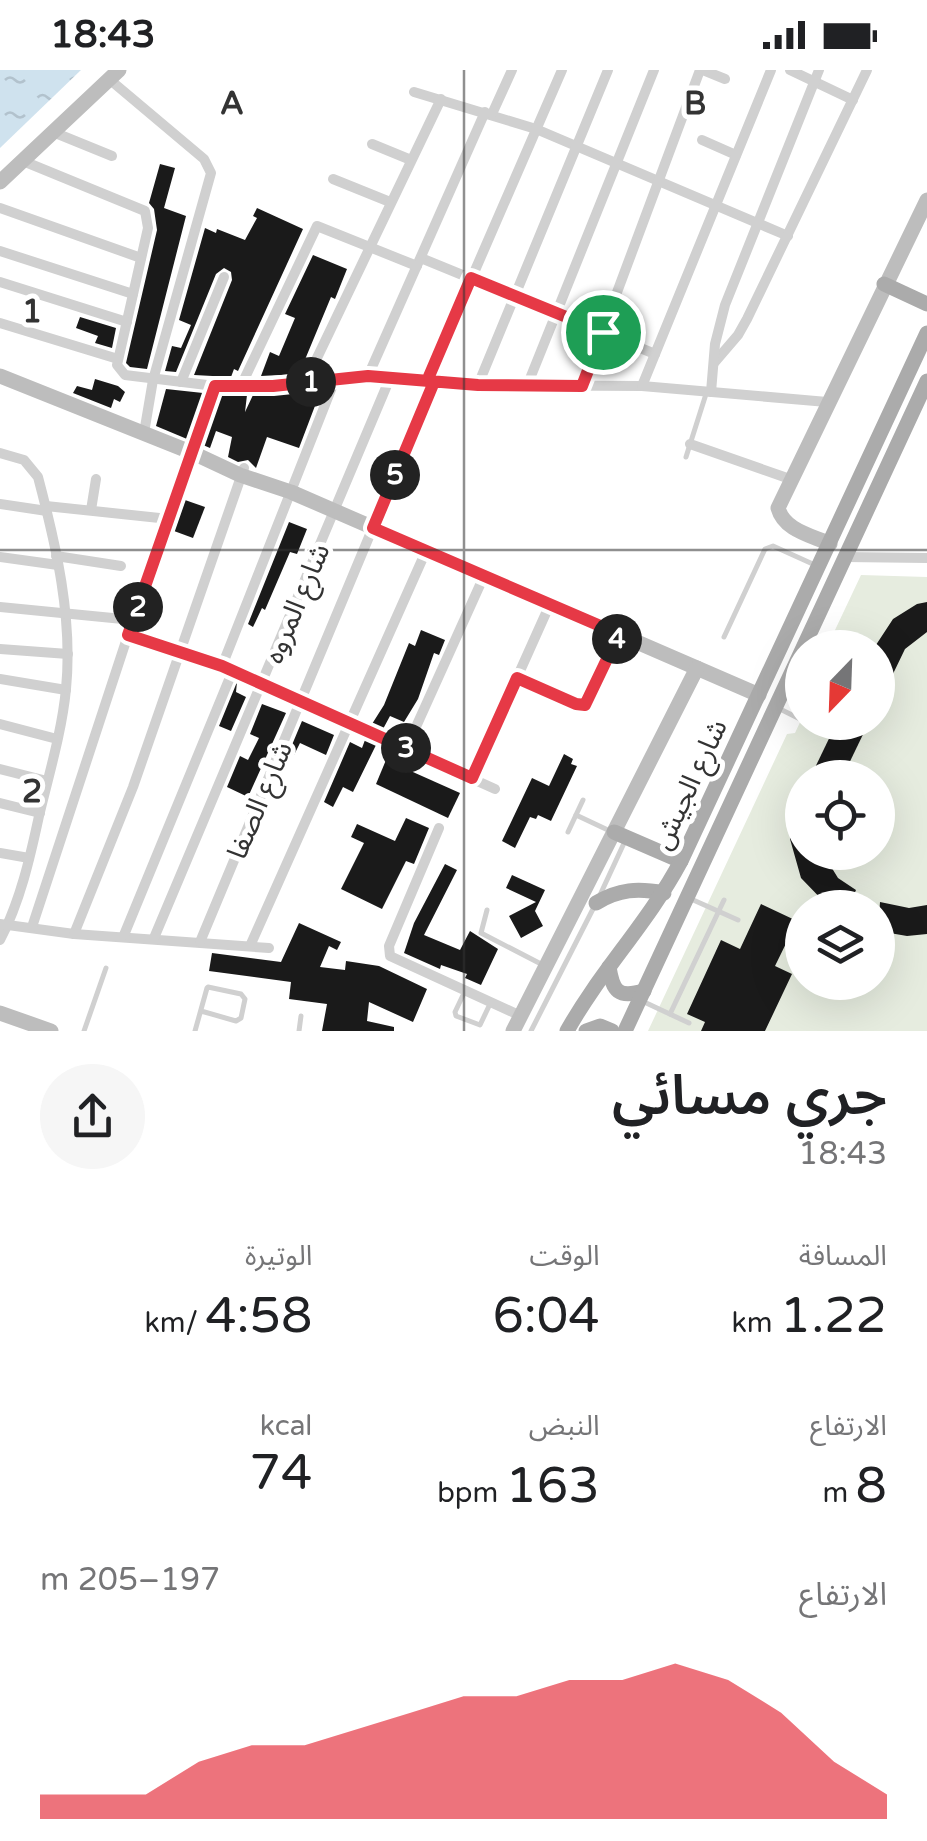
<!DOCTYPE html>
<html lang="ar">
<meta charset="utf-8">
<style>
:root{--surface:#fff;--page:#f6f6f6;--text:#202124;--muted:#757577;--accent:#e63946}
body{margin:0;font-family:"Varela Round","Noto Sans Arabic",sans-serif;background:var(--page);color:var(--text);direction:rtl;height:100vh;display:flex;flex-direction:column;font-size:38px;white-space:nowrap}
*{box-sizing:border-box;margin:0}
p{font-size:32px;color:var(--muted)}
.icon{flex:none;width:55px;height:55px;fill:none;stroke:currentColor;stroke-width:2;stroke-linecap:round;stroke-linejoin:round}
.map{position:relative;height:961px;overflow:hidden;direction:ltr}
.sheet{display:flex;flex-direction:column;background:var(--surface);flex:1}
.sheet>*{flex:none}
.needle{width:65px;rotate:203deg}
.buttons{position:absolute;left:785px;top:560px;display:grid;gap:20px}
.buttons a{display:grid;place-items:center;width:110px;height:110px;border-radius:50%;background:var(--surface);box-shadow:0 10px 40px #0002;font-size:50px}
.pin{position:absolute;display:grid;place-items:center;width:85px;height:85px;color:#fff;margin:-42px;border:5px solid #fff;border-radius:50%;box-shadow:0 2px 10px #0007}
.km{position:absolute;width:50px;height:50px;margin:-25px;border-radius:50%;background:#222;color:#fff;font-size:28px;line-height:50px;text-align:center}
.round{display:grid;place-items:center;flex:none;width:105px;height:105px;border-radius:52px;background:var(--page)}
.headline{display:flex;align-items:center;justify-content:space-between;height:170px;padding:0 40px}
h1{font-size:55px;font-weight:600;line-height:75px}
.stats{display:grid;grid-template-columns:repeat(3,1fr);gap:15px;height:170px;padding:10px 40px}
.stats div{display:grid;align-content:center}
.stats b{font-size:50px;font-weight:600}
.stats small{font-size:28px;font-weight:400}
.stats p{font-size:28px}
.chart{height:280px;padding:20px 40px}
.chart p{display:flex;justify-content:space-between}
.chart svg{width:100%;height:180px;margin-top:10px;fill:var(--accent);opacity:.7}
.status{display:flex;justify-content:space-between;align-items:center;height:70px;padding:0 50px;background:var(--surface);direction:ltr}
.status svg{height:28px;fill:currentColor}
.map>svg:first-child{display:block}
</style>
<div class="status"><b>18:43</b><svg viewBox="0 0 49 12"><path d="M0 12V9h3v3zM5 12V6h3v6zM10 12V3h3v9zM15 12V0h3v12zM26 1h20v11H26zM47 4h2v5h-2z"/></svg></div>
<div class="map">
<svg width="927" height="961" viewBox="0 0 927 961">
<defs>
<pattern id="water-ripples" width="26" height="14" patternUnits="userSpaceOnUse" patternTransform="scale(2.5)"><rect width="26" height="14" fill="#cfe2ee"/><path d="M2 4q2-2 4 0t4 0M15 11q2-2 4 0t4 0" fill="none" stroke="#b2c2cd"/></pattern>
</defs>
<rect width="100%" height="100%" fill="#fff"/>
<path fill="#e6ecdf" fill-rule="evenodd" d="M861,505L927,507V961H648L787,664L795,663L802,648V652H878V578L827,577ZM802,708H878V782H802ZM802,838H878V912H802Z"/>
<polygon fill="url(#water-ripples)" points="0,0 81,0 0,78"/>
<g fill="#1a1a1a">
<polygon points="160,94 175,98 164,138 186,146 147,299 130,297 126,293 157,160 154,139 149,133"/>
<polygon points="257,138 303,159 238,301 234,299 231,307 194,305 232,210 231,202 224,198 216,204 176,302 165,301 172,276 181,278 191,255 179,250 205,158 216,163 217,159 245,170 257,148 253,146"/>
<polygon points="313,185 347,199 335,229 331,227 299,304 261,306 270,282 279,286 295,248 285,244"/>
<polygon points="80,247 116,258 112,278 95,273 98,266 76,258"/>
<polygon points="95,309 118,316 125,322 120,332 114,329 111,338 73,323 77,316 92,320"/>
<polygon points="166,319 203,323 187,369 156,356"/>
<polygon points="321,320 299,378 267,367 256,398 248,390 238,392 228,387 232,367 216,361 210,378 203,375 221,325 247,325 245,342 253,325"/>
<polygon points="185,430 205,437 193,468 174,461"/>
<polygon points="289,452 307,459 297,484 290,482 265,540 262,538 253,557 248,554"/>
<polygon points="927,532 927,562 905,579 878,635 878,578 874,578 893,549 917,534"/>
<polygon points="421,560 445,570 439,585 434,583 418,629 404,652 390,646 383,659 372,654 384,635 409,573 415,576"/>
<polygon points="237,612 236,622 246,627 231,661 219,656"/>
<polygon points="262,634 286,643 248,727 227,717 240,686 248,690 259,668 250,664"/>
<polygon points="302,651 334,665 326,685 300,673 294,685 289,682"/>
<polygon points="837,652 869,652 842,708 810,708"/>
<polygon points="365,670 376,675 353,722 343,717 333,737 324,732 350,672 362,678"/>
<polygon points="564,684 573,689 571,694 577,696 551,751 538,745 536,749 530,747 515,778 502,771 532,708 549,716"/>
<polygon points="386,690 460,723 448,748 376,714"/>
<polygon points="799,732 802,732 802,782 822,782 838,808 856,820 848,838 830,838 801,808 790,769"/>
<polygon points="406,748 429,758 414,794 406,791 382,839 341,819 364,773 351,767 357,754 395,771"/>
<polygon points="445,794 457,800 424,865 460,880 470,861 498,879 481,915 465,908 467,904 441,895 440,899 404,883 414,853"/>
<polygon points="512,805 545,820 535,841 543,856 521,868 509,846 536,832 506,818"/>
<polygon points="880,832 909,838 927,835 927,864 907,866 878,861"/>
<polygon points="761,834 797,851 775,896 792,904 765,961 701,961 705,952 687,944 721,870 740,879"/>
<polygon points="299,853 341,872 337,880 329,876 320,897 345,900 346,891 379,896 427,919 413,952 369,932 367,951 394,957 394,961 322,961 327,934 289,929 291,912 209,901 212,883 281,892"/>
</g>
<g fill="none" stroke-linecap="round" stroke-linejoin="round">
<g stroke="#d0d0d0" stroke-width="5">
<polyline points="686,387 706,324"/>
<polyline points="724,567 765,479 773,476 815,495"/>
<polyline points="778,638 802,650"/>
<polyline points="807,652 818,658"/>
<polyline points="576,745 610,761"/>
<polyline points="568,762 583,730"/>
<polyline points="600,825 625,771"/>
<polyline points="691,829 738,850"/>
<polyline points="487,840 481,863 543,895"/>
<polyline points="465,921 455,942 456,946 480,955 490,934"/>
<polyline points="642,931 689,953"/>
<polyline points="670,944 724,830"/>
<polyline points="84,961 106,898"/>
<polyline points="195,961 207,918 208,917 241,924 245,929 241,948 236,951 201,941"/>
<polyline points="299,961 301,946"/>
<polyline points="531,961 595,835"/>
</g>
<g stroke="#d0d0d0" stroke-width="10">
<polyline points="703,0 725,9"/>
<polyline points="790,0 853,30"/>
<polyline points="109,9 204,89 211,103 153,310 144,363"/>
<polyline points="414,22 536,59 788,166"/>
<polyline points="492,44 512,0"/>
<polyline points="53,62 112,86"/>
<polyline points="702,70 736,85"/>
<polyline points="372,74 411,90"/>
<polyline points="23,91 145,141 148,158 117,295 125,305 215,316 273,316 368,306 478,315 642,316 827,332"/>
<polyline points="333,109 390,132"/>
<polyline points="0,138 141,188"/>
<polyline points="0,181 133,224"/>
<polyline points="421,188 655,284"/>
<polyline points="0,212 127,252"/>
<polyline points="0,253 118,289"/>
<polyline points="714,293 738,265 747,249 867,0"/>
<polyline points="368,306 485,42"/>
<polyline points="427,311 562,0"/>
<polyline points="181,312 224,207"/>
<polyline points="305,313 441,29"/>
<polyline points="478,315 608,0"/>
<polyline points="241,316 317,156 417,196"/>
<polyline points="527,316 654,0"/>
<polyline points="582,316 700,0"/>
<polyline points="642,316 771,0"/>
<polyline points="711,322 715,274 725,235 819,0"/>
<polyline points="690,374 790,409"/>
<path d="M0,383L24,390L38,407C56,475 73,548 66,619C62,661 49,704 39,746C30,788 20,832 0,870"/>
<polyline points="0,434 47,441"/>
<polyline points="46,436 169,449"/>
<polyline points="91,440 96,409"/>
<polyline points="56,486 121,496"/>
<polyline points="0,487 58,495"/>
<polyline points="845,487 927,488"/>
<polyline points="0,537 133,550"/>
<polyline points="128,565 222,596 495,719"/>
<polyline points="0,579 68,584"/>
<polyline points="222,596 336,307"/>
<polyline points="0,609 66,620"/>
<polyline points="517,609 576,634 585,635 619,564"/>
<polyline points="0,654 57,669"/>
<polyline points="406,679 484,506"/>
<polyline points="0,699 47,711"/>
<polyline points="472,708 550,534"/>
<polyline points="0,733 40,743"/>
<polyline points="439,758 389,876 390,886 521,946"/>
<polyline points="0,783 29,788"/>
<polyline points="0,854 74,864 269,878"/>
<polyline points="32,857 128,565 215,316"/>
<polyline points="74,864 133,717 244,398"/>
<polyline points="124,865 233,600"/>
<polyline points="154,868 390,308"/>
<polyline points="200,872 434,311"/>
<polyline points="250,876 426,481"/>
</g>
<g stroke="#bdbdbd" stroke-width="15">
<polyline points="0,112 119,0"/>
<polyline points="0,306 193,383 240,405 291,422 759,625"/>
<path d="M830,474C810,465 784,460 778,438L927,130"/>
<polyline points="0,943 51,961"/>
<polyline points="513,961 697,598"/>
</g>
<g stroke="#ababab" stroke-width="15">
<polyline points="884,214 927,234"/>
<polyline points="614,762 681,791"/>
<path d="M596,833C619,819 638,818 664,823"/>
<path d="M609,897C613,922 618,928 644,921"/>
<path d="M567,961C601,900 648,853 681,791L927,263"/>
<polyline points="586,961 600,956 612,961"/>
<polyline points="625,961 927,311"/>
</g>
</g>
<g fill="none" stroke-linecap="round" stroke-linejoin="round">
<g stroke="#fff" stroke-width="20">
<polyline id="route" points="603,262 582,316 478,315 368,306 273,316 215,316 128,565 222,596 472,708 517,608 576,634 585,635 619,564 373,458 434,312 427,311 471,208 603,262"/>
</g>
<use href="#route" stroke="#e63946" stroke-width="12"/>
</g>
<path fill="none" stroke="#333" stroke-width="2.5" stroke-opacity="0.55" d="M464,0V961M0,480H927"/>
<g text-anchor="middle" stroke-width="10" stroke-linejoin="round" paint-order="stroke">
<g font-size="28" fill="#333" stroke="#fff">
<text transform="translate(296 533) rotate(-67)" y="10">شارع المروه</text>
<text transform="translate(689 714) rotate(-65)" y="10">شارع الجيش</text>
<text transform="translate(259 730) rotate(-67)" y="10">شارع الصفا</text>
</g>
</g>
<g font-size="32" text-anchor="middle" font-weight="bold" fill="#333" stroke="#fff" stroke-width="10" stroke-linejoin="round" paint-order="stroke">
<text x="232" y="44">A</text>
<text x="695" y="44">B</text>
<text x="32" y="252">1</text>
<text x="32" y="732">2</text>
</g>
</svg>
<div class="buttons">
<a><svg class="needle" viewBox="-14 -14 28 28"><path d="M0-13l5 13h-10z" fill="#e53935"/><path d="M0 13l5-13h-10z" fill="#757577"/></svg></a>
<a><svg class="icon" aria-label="locate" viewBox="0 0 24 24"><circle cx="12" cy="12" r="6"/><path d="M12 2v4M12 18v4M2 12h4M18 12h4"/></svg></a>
<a><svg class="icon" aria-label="layers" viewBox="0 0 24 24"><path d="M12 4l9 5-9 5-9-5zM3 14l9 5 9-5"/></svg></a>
</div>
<div class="pin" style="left:603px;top:262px;background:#1e9e55"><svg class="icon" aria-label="arrive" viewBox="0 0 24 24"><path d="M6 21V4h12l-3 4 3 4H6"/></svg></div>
<b class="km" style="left:311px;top:312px">1</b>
<b class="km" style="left:138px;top:537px">2</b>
<b class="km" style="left:406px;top:678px">3</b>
<b class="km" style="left:617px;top:569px">4</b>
<b class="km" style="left:395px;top:405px">5</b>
</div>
<section class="sheet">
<div class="headline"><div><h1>جري مسائي</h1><p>18:43</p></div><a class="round"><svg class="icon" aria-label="share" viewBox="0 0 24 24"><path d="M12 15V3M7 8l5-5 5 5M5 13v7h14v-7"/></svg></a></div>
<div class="stats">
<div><p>المسافة</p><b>1.22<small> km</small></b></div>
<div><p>الوقت</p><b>6:04</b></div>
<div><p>الوتيرة</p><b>4:58<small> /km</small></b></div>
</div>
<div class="stats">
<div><p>الارتفاع</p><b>8<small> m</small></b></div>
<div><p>النبض</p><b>163<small> bpm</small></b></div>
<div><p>kcal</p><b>74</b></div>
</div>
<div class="chart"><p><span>الارتفاع</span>197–205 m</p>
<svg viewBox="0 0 160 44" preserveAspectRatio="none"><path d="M0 44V38L10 38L20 38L30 30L40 26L50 26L60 22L70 18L80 14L90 14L100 10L110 10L120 6L130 10L140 18L150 30L160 38V44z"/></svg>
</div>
</section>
